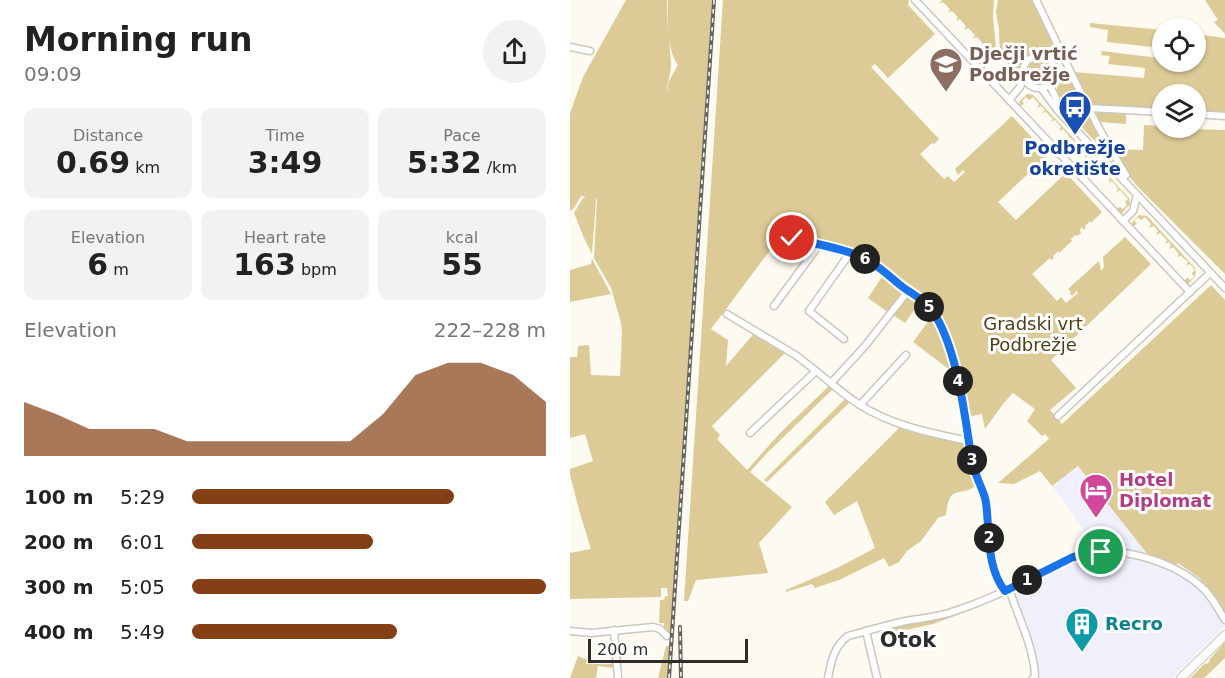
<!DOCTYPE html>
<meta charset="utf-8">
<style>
:root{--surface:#fff;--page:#f2f2f2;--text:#222;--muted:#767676;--accent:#844014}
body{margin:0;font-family:"DejaVu Sans",sans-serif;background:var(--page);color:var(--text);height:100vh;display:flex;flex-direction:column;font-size:22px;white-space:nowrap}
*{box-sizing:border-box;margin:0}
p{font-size:20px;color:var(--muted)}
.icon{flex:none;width:33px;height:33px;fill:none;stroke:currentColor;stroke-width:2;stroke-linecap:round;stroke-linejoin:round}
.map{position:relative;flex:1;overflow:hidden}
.drawer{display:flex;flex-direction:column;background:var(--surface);width:570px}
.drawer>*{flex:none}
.fabs{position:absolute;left:582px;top:18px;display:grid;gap:12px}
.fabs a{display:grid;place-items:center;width:54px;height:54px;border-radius:50%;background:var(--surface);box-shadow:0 2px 4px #0004;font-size:30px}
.scale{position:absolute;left:18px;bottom:15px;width:160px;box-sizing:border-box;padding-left:6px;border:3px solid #2e2d29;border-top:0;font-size:16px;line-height:21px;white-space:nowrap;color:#2e2d29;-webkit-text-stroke:4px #fff;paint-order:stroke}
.pin{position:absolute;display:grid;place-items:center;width:51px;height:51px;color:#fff;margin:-26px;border:3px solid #fff;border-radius:50%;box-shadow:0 2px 6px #0007}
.km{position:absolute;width:30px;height:30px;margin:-15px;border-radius:50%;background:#222;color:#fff;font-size:16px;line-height:30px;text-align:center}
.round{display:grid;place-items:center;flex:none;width:63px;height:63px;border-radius:32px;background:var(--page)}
.head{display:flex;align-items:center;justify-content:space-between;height:102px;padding:0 24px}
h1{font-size:33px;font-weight:700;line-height:45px}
.metrics{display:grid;grid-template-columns:repeat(3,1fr);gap:9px;height:102px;padding:6px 24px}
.metrics div{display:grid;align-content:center;border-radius:12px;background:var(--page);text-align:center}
.metrics b{font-size:30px;font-weight:700}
.metrics small{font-size:16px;font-weight:400}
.metrics p{font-size:16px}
.chart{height:168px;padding:12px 24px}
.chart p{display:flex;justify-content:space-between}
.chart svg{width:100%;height:108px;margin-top:6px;fill:var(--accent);opacity:.7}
ul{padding:0 24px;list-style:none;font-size:20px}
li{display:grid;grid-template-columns:96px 72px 1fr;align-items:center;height:45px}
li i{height:15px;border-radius:8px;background:var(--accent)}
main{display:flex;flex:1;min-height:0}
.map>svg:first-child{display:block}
</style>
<main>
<section class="drawer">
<div class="head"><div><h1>Morning run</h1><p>09:09</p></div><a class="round"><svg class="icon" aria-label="share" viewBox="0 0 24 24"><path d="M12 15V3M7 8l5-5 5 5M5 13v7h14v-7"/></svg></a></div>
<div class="metrics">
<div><p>Distance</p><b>0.69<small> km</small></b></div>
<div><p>Time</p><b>3:49</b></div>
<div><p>Pace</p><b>5:32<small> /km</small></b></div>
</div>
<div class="metrics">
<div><p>Elevation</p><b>6<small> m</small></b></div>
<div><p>Heart rate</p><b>163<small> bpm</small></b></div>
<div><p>kcal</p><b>55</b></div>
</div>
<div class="chart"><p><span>Elevation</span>222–228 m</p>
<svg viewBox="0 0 160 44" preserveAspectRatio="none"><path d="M0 44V22L10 27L20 33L30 33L40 33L50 38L60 38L70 38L80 38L90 38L100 38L110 27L120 11L130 6L140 6L150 11L160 22V44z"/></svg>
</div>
<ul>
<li><b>100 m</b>5:29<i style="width:74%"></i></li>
<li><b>200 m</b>6:01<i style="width:51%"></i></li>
<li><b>300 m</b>5:05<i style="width:100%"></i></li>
<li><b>400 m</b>5:49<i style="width:58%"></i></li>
</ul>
</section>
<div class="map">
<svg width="655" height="678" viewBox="0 0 655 678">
<rect width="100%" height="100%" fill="#fdfbf1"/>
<polygon fill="#f0effc" points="508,466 579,556 605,566 607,563 627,575 631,579 630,581 643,594 653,608 655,614 652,619 655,626 602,678 470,678 466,656 458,627 439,582 444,582 484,561 506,553 529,550 482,486"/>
<g fill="#dccb96">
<path d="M56,0H97C96,22 100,42 101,64C101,74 97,83 97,93L99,81L108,65C97,51 97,18 98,0H142L100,641L99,636L94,630V623H89L90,600H94L95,596H98L97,588H91V597L0,599V553L21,549L9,510L0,475V469L23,461L15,434L0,438V357H7L8,346L19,345L21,375L50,376L52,333L51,323L41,288L24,258L27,199H26L22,254L14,238L4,213L13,198L16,197L11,196L4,208L0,211V113L13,77Z"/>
<path d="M153,0H339L338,5L365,34L318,78L305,64L301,67L369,139L364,144L362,143L350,154L374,179L378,176L384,182L395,172L393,170L388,175L385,169L442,116L478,155L428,202L446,220L496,173L532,212L521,223L520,221L515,226L516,228L514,230L512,227L510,230L511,233L507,236L505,235L501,239L502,241L489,253L488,251L483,256L484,257L482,260L480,258L462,274L487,301L491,297L496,303L508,293L507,291L502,296L500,293L501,292L498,289L529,261L531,271L534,267L533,257L555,237L581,264L481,360L506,388L480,410L492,424L641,285L655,300V614C651,601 640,589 630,581L631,579L608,563L605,566L579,556L508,466L482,486L470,471L444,484L428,483L479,439L475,434L472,436L457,421L465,409L443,393L433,404L415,429L412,414L397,417L393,394L362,307L363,305L333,284L300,258L282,250L263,247L221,234L209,243L206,250L201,249L141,329L158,340L156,366L187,330L217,351L142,426L150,435L147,439L177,470L211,432L260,385L263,389L197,453L180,472L222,507L189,543L198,573L126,580L118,601H114Z"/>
<polygon points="372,0 424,0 423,17 427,59 424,55 420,57 422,53 415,46 411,48 413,44 407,37 402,39 405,35 398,28 394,30 396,26 390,19 386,21 388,17 382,11 378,12 380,9 373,2 369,4"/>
<path d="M428,0H464L491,57L468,52C457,56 451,63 451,75L446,73L430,55L429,30L426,12Z"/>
<polygon points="635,0 655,0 655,34 644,22 648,20"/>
<polygon points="520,23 592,30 592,48 537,42 538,30 520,27"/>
<polygon points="626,34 655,38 655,115 626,113 626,94 592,94 592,111 525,106 519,100 504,72 574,78 575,68 538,64 540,56 531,55 532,51 589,58 590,53 592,53 592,62 626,62"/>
<circle cx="469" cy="72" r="12"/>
<polygon points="496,67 543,161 487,100 487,84"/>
<polygon points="457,94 463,95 559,198 560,204 550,215 547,211 548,208 550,207 553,209 557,205 555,202 558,199 550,190 546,192 548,188 542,181 538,183 540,179 534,173 530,174 532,171 526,165 522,166 524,162 518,156 514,158 516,154 510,147 505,149 508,145 501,138 497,140 499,136 493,129 489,131 491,127 485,120 481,122 483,119 476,112 472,113 475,110 471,106 467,108 469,104 463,97 459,100 456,97 452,101 454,104 450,106 449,102"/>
<polygon points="529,111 556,112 556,124 530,122 526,113"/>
<polygon points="574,125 592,126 592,128 655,130 655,274 569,188 557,174 542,149 573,150"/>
<path d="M569,215L577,216L625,268C628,276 622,280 617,285L614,282L617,277L620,280L624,277L622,273L625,270L620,264L616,266L618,262L611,256L607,257L609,254L603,247L599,249L601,245L599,242L595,244L597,240L590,233L586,235L588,231L584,226L579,228L581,224L575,217L571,220L568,217L564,221L567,224L563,226L562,222Z"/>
<polygon points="22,259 41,294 0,302 0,270 21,264"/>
<polygon points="314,274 333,291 319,313 298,298"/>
<polygon points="338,293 351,300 335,323 323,315"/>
<polygon points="363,315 370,329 384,373 343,342"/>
<polygon points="276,398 281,401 197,482 194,480"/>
<path d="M331,426L394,441L397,444L408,484C392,499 379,481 376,515L368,518L351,541L337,551L329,562L319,567L314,558L269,580L245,588L242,584L216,592V590L267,568L305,548L287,501L264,515L255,502Z"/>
<polygon points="407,605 408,607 363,624 331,631 335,649 331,650 328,638 319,641 316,628 366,619"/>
<polygon points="655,642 655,658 634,678 620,678 635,663 637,664 640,661 639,660"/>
<polygon points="96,646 100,646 98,678 88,678"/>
<path d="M8,656L17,660L16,664C25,663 36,666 43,663V668L28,666L26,678H0Z"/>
</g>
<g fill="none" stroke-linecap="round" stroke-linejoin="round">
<g stroke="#c9c7be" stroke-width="9">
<g id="minor">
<polyline points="345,0 620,292"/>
<path d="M466,0C494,57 522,121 556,175"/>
<polyline points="0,47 20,51"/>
<circle cx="469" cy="72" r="16"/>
<polyline points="479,84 492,110"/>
<polyline points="471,88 489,112 655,288"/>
<polyline points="439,100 450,87 454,78"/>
<polyline points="520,108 592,112"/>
<polyline points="626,114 655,116"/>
<polyline points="553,221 563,211 567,195"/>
<polyline points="222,238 280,253"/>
<polyline points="204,306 249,245"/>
<polyline points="157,314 227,356 246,371"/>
<polyline points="274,339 239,311 280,253 297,260 338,291"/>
<path d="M261,383L295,346L338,291C346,296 353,300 360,307C364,312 366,318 369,323C391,367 393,417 403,464C406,478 414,489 416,503C420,532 416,567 435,591"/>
<polyline points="290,405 336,355"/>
<polyline points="488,416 640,273"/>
<path d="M180,433L246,371C260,382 274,395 290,405C323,426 361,433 399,441"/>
<path d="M439,589C448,616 464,648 465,676L463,678"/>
<polyline points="44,630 48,678"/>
<polyline points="0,631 21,633 83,627 90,629 97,636"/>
<polyline points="296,631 307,678"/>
<path d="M258,678C261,662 264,646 278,636C297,631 317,625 336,621C352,618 369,617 385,611C403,605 420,598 437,590C458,580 479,566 502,557C543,542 604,560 635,590C643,599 649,610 655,620"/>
</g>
</g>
<g stroke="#c9c7be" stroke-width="10">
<polyline id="tertiary" points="611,678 655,635"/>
</g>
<use href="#minor" stroke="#fff" stroke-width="6"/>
<use href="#tertiary" stroke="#fff" stroke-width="8"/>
<g stroke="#65635e" stroke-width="4">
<g id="rail">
<polyline points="110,627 111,678"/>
<polyline points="99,678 144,0"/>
</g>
</g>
<use href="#rail" stroke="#fff" stroke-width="1.5" stroke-dasharray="4.5" stroke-linecap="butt"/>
</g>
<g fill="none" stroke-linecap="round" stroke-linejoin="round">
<g stroke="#fff" stroke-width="12">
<path id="route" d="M222,238C244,244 278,249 297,260C309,266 319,276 330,285C340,293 354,299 362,310C387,347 394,411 401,455C403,463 404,470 407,477C410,486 415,494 416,503C420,532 416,567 435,591L503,557L531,552"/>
</g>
<use href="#route" stroke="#1a73e8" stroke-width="8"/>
</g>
<defs>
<g id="school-pin" transform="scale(1.725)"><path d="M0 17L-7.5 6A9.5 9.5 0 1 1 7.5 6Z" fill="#8d6e63" stroke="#fff"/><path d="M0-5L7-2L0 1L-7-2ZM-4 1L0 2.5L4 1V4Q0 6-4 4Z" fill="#fff"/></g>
<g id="bus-pin" transform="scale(1.725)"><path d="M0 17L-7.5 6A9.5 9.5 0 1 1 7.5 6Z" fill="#1a4fb4" stroke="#fff"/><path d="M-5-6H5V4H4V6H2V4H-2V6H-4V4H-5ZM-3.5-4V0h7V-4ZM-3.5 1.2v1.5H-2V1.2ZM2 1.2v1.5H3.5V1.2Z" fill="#fff"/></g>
<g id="hotel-pin" transform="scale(1.725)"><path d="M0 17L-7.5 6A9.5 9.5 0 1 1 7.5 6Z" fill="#d1479c" stroke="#fff"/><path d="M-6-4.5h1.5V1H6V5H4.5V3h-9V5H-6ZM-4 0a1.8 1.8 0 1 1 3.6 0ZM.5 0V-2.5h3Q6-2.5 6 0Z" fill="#fff"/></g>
<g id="building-pin" transform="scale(1.725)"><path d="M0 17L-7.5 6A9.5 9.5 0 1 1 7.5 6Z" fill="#0f9aa8" stroke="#fff"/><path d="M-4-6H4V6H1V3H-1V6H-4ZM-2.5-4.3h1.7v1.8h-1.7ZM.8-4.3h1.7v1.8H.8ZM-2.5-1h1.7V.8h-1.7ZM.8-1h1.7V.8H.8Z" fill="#fff"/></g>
</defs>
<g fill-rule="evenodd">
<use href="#school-pin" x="376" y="64"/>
<use href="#bus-pin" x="505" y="107"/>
<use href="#hotel-pin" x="526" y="490"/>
<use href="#building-pin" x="512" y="624"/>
</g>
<g text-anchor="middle" stroke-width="6" stroke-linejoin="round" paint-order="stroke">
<g font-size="18" font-weight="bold" fill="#785e54" stroke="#fff" text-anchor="start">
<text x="399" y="60">Dječji vrtić<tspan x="399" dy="21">Podbrežje</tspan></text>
</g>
<g font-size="18" font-weight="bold" fill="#164399" stroke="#fff">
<text x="505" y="154">Podbrežje<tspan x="505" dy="21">okretište</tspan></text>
</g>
<g font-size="18" fill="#4c3f14" stroke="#fff">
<text x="463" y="330">Gradski vrt<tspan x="463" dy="21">Podbrežje</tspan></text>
</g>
<g font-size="18" font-weight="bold" fill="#b23c85" stroke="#fff" text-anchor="start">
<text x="549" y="486">Hotel<tspan x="549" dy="21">Diplomat</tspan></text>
</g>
<g font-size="18" font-weight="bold" fill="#0d838f" stroke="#fff" text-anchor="start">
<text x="535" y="630">Recro</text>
</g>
<g font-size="21" font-weight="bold" fill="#2e2d29" stroke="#fff">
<text x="338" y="647">Otok</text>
</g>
</g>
</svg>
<div class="fabs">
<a><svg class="icon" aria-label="locate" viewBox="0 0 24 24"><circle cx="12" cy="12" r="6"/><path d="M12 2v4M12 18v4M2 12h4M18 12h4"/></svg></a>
<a><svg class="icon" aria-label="layers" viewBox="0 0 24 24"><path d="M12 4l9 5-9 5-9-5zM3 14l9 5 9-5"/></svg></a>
</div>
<div class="scale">200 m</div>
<div class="pin" style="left:531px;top:552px;background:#1e9e55"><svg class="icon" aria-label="arrive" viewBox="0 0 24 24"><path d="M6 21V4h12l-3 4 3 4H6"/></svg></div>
<div class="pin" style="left:222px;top:238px;background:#d93025"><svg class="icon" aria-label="check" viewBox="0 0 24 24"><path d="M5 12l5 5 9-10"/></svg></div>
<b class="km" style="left:457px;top:580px">1</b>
<b class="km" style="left:419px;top:538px">2</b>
<b class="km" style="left:402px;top:460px">3</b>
<b class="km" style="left:388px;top:381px">4</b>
<b class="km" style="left:359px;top:307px">5</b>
<b class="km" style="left:295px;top:259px">6</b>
</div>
</main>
